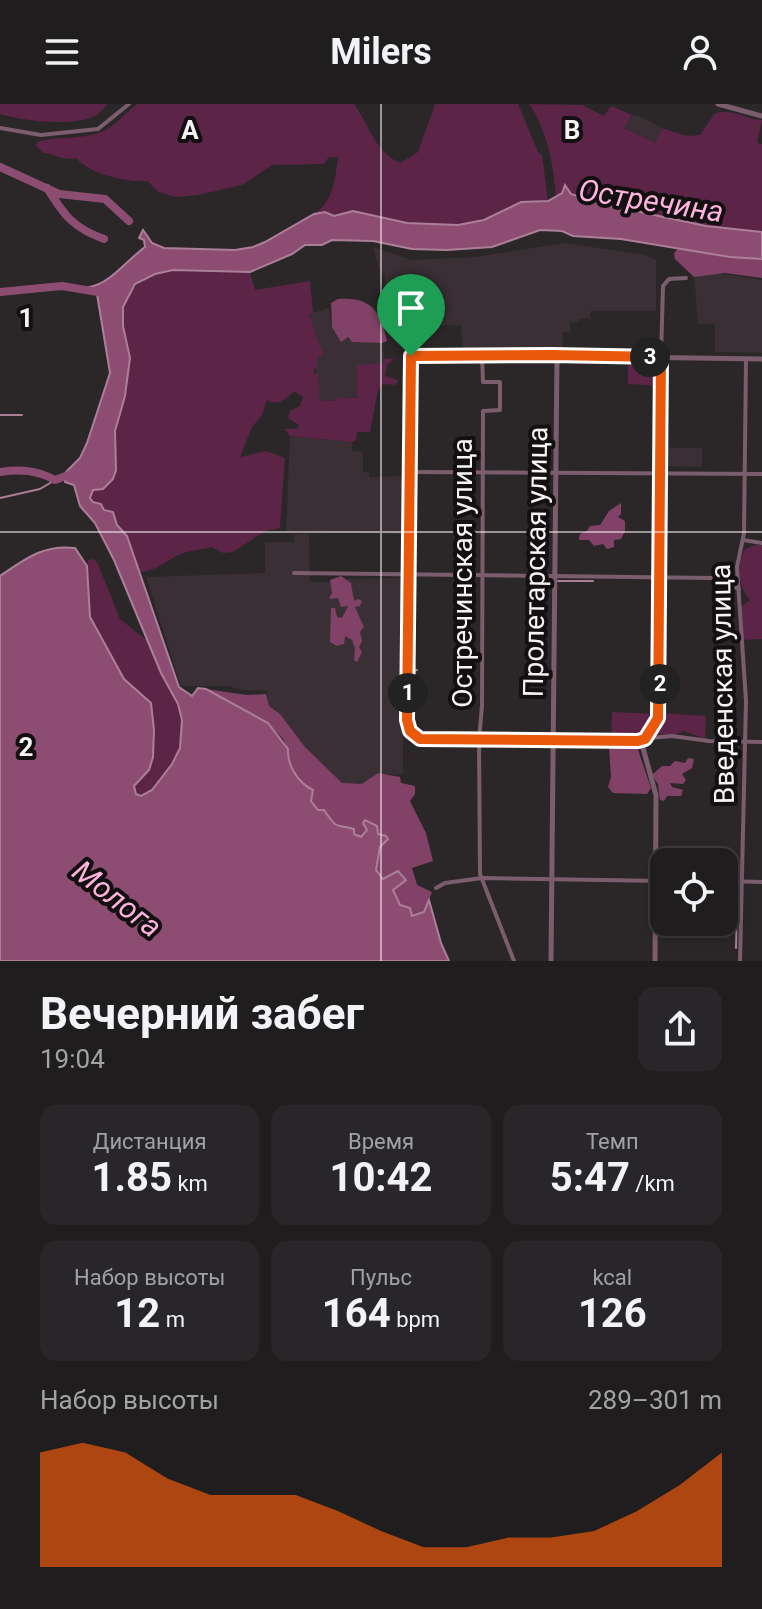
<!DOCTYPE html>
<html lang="ru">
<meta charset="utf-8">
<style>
:root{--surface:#201d1f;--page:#282628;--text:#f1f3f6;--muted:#a2a2a4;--line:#3d3b3d;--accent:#ea580c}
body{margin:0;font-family:Roboto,sans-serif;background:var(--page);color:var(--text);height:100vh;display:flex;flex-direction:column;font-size:30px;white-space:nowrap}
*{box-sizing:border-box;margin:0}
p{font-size:26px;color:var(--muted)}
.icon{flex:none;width:44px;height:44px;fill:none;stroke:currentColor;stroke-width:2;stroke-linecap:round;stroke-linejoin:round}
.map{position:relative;height:857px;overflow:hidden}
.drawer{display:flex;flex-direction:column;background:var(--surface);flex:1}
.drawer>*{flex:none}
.tools{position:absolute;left:650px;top:744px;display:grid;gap:16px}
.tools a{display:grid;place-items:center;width:88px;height:88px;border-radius:16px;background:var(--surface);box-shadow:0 4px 12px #0003,0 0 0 2px var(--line);font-size:40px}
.pin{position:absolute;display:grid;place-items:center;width:68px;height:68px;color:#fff;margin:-82px -34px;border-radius:50% 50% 50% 0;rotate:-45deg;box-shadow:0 0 8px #0007}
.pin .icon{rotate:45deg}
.km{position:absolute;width:40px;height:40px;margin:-20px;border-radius:50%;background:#222;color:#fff;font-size:22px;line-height:40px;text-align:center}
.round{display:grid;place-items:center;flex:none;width:84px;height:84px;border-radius:16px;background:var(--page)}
.summary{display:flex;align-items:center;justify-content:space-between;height:136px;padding:0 40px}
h1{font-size:44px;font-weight:700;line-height:60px}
.figures{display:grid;grid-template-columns:repeat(3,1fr);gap:12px;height:136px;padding:8px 40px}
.figures div{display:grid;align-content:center;border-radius:16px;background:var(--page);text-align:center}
.figures b{font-size:40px;font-weight:700}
.figures small{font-size:22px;font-weight:400}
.figures p{font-size:22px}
.chart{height:224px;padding:16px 40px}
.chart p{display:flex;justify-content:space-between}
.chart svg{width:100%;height:144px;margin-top:8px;fill:var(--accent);opacity:.7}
header{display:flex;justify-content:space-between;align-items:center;height:104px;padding:0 40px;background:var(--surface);font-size:36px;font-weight:700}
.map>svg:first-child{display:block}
</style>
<header><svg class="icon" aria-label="menu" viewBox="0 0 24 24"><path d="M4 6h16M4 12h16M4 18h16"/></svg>Milers<svg class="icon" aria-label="person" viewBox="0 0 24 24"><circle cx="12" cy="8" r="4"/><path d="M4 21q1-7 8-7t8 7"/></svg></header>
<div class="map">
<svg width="762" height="857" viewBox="0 0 762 857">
<rect width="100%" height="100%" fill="#2b2729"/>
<g fill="#392f34">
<polygon points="632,11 639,12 661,24 656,39 623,23"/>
<polygon points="565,139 645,151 656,156 656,207 590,207 590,214 581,214 578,218 570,219 570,228 563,228 562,249 463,249 461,221 418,222 395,205 386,206 385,171 379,165 373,143 411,156 475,153"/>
<polygon points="694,170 723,170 762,176 762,249 715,248 715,220 698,220"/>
<polygon points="329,204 332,223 352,238 382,239 385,258 358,294 338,293 337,297 319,296 309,210"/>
<polygon points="290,332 352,338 352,347 363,348 363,368 369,369 369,373 400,372 405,375 402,430 286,427"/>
<polygon points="668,344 702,344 702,363 668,362"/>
<polygon points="295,430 309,430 310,478 332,478 333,475 407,474 407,523 404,524 403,670 381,670 360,682 340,681 268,603 267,587 243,586 228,582 181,582 146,473 265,469 265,438 294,438"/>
</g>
<g fill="#5c2446">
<path d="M0,0H107C106,1 99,10 98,10C77,24 23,17 0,10Z"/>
<path d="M137,0H354C370,22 374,47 400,59L418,48L435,0H518L538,48L542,51L548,97L521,98L484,116L458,121L407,119L353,107L333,112L325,108L314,110C334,97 335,75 338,53L328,54L324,60L272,61L242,81L198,91L176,93L159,88L147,77C125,78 92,71 76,54C63,57 56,50 44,49L36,42L37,38C59,31 87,37 107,25C118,19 127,8 137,0Z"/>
<path d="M529,0L582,1L604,12L611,2L632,11L624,24L656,39L661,24L687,32L700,31L715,9C738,5 744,16 762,16L757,39L762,40V128L706,122L598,99L571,90L564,82L562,89L556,93C553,59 548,28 529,0Z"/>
<path d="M173,166L250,168L255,186L310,177L313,209L309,211L323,250L317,254V263L314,264V270H318L319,296L336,297L338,293L357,294V261L384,259V254L394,255L387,261L385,272L398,276L395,281L383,280L378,286L370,328H357L356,336L352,338L290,332L285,325H297L299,321L288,314L290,307L300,302L303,293L294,287C286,295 277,303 267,296L262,311L252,323L240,353L266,347L285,354L280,424L265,427L233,448L223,449L211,443C200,446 182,447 173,454C161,461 152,468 137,468L127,432L117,421L116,413L90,394L93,386L113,375C117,359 112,342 115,326C119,303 128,283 129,259C130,247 125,235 123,223C119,188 142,172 173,166Z"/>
<polygon points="628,256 658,257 659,282 628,280"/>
<path d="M755,441H762V535L743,536L742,502L750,496C738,481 736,464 745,445Z"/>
<polygon points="93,455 97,458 120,515 150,539 161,569 178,600 182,616 180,644 172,660 152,686 141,692 136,690 133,682 149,666 151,599 124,575 90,513 87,462 88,456"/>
<polygon points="612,608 657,610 646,631 639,634 611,635"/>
<polygon points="662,609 706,612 705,635 683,627 675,631 655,630"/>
</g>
<g fill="#824267">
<polygon points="677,145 762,155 762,174 725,169 694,173 675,155 674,150"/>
<path d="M338,195C371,192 381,208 387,237L382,239L352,238L348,233L341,238L332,223L331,199Z"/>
<polygon points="621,399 621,410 618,413 625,417 625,427 621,435 614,436 614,443 607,445 603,440 594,442 589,436 579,436 580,430 587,427 590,422 600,421 609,407"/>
<polygon points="341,472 351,479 354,497 358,495 362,497 360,502 355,503 364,523 360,528 362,537 359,543 362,548 357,558 354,556 355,544 352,536 345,532 344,540 337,542 330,538 331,504 335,504 337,513 342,514 348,502 341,503 338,494 329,495 332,489 330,476"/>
<polygon points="206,585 247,591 266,590 269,602 280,610 305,643 342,679 362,680 378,669 400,673 401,679 415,682 415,690 410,697 426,729 433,757 412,764 417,781 432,788 424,808 412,812 400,801 393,786 403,771 398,767 383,775 376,765 380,742 378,730 367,725 361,733 357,732 350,723 342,725 333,719 324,707 318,706 287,658 288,645 283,635 268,619"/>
<polygon points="629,639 637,641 638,646 651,684 647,690 613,689 608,683 611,673 609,642"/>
<polygon points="688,654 694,655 692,664 682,670 686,676 683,680 670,679 672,683 683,686 681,692 667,692 664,697 660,696 658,680 652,671 662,662 670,662 675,657 685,659"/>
</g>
<path fill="#8d4d72" stroke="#ac7f99" stroke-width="2" d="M565,81L571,90L598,99L706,122L762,128V155L730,153L621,135L573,132L562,127L540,126L492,143L447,146L412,145L373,137L332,136L322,141H305L292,150L250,168L173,166L155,170L135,180L123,203V222L130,254L125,292L115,327L116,366L113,375L103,385L93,386L90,394L93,398L101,400L104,406L113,408L117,421L127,432L179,583L192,592L198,584L206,585L268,619L288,645C287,661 298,679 313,686L311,697L318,706H324C339,728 335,719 354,725V730L361,733L367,726L363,719L365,716L377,722L378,730L386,732L388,735L380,743L376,766L383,775L398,767L406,776L393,786L400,801L410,804L412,812L424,808L429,796L441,839L449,857H0V472C25,455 44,440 75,444L87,462L90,513L124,575L151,599L154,626L153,653L149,666L134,682L136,690L141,692L152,686L172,660L180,644L182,616L178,600L161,569L114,456L95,419L80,402L74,381L65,378L66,368L80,354L87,339L110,269L97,190L90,186L89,183C110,180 127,156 145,143L144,136L139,134L143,126L152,139L164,144L235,146L253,143L265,138L314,110L325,108L334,112L353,107L407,119L458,121L484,116L521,98L548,97L562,89Z"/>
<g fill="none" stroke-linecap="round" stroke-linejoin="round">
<g stroke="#ac7f99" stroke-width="2">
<polyline points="0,311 22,311"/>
<polyline points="0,394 40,385 55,376"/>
<polyline points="558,477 593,477"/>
<polyline points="417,566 413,567 412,619 418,629 437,632"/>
<polyline points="413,638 472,639"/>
<polyline points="736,844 737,803"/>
</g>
<g stroke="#8d4d72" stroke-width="8">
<polyline points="0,63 59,90 105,95 129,117"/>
<path d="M47,84C64,111 73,124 104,135"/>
<polyline points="0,188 62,182 98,188"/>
<path d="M0,368C20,365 37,366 55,376L71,370"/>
</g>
<g stroke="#7b5d6d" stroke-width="4">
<polyline points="0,24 41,31 98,25 129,0"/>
<polyline points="482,252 483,278 500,278 500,306 483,307 482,602 479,636 480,770 514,857"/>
<polyline points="557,252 411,252 409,576 407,616 410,627 420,635 437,636 606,638 672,632 709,637 762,638"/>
<polyline points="661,253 663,182 669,175 686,174"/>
<polyline points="411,368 762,370"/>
<polyline points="743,436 762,439"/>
<polyline points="294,469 712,474 739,485"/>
<polyline points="724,777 762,778"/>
<polyline points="436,784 445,779 482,774 664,777"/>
<polyline points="740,857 746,597 737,463 744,429 746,255"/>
</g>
<g stroke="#7b5d6d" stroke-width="5">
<polyline points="718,0 762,12"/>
<polyline points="551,857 557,252 762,255"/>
<polyline points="655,857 656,691 643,644 660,606 661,253"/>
</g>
</g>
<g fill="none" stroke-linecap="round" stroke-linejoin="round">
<g stroke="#fff" stroke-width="16">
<polygon id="route" points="552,251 661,253 658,614 645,635 638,637 420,635 410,627 407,616 411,252"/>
</g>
<use href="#route" stroke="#ea580c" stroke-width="10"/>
</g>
<path fill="none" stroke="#f6f3f4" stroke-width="2" stroke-opacity="0.55" d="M381,0V857M0,428H762"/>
<g text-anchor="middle" stroke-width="8" stroke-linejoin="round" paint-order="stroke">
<g font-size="28" fill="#f6f3f4" stroke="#121011">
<text transform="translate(535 458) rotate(-89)" y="10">Пролетарская улица</text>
<text transform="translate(462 469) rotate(-90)" y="10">Остречинская улица</text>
<text transform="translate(722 580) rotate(-91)" y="10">Введенская улица</text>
</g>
<g font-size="30" font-style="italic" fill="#ffb2dc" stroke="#121011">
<text transform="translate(651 97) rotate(9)" y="10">Остречина</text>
<text transform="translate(117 795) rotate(38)" y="10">Молога</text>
</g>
</g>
<g font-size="26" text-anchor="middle" font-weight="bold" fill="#f6f3f4" stroke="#121011" stroke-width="8" stroke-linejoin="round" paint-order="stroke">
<text x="190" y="35">A</text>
<text x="572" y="35">B</text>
<text x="26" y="223">1</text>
<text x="26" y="652">2</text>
</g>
</svg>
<div class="tools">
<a><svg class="icon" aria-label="locate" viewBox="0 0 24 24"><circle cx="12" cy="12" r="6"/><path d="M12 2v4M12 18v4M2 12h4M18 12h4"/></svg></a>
</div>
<div class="pin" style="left:411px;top:252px;background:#1e9e55"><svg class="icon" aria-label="arrive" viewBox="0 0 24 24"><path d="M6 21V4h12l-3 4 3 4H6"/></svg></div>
<b class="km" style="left:408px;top:589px">1</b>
<b class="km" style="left:660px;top:580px">2</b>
<b class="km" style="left:650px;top:253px">3</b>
</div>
<section class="drawer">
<div class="summary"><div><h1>Вечерний забег</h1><p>19:04</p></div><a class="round"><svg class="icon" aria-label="share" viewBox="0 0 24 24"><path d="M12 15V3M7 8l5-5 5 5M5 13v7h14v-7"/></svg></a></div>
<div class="figures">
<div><p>Дистанция</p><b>1.85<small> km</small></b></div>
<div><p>Время</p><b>10:42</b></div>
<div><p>Темп</p><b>5:47<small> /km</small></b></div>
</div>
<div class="figures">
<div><p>Набор высоты</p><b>12<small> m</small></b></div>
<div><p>Пульс</p><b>164<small> bpm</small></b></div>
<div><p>kcal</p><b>126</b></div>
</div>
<div class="chart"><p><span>Набор высоты</span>289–301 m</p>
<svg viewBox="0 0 160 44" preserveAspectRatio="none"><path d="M0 44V9L10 6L20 9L30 17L40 22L50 22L60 22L70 27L80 33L90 38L100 38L110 35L120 35L130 33L140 27L150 19L160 9V44z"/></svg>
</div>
</section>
